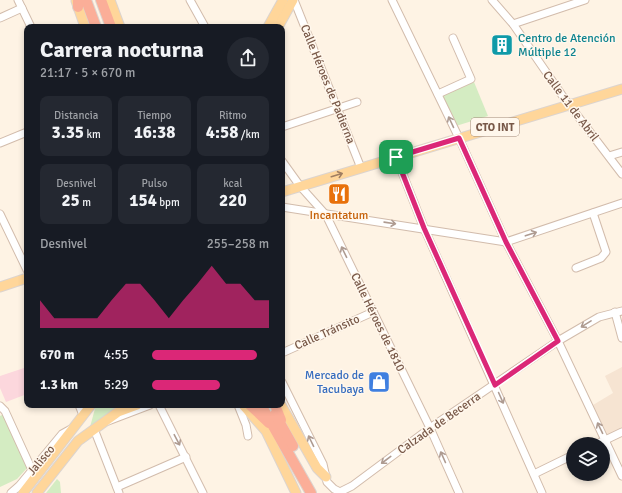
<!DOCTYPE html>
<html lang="es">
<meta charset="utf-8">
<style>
:root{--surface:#171b24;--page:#242831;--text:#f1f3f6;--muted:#9ea1a6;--accent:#db2777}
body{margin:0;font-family:Signika,sans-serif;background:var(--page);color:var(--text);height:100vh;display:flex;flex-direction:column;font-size:15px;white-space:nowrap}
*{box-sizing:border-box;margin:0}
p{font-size:13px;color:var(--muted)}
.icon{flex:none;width:22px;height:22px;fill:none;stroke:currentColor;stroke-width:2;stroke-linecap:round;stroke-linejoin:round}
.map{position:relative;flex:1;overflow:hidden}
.sheet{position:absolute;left:24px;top:24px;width:261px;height:384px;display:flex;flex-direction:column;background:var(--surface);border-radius:8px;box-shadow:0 2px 6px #0003}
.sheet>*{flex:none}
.buttons{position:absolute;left:566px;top:437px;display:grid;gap:8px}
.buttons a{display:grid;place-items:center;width:44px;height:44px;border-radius:50%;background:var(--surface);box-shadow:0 2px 6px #0003;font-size:20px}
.pin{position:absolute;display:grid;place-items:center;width:34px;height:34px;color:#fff;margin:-17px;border-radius:8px;box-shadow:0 2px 6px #0006}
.round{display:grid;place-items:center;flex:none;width:42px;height:42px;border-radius:21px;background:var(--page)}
.headline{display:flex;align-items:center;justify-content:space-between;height:68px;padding:0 16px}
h1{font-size:22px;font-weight:800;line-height:30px}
.stats{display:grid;grid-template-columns:repeat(3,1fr);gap:6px;height:68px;padding:4px 16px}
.stats div{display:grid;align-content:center;border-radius:8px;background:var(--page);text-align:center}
.stats b{font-size:17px;font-weight:800}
.stats small{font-size:11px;font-weight:400}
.stats p{font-size:11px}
.chart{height:112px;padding:8px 16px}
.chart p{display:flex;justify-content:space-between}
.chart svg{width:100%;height:72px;margin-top:4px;fill:var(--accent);opacity:.7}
ul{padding:0 16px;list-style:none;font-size:13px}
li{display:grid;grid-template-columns:64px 48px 1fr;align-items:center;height:30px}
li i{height:10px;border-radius:5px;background:var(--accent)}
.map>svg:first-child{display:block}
</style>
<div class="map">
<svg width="622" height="493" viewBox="0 0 622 493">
<rect width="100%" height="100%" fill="#fef3e4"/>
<polygon fill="#f6e4d2" points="622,367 622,429 608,436 593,405 613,393 605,376"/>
<polygon fill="#fcd7dd" points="27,367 27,394 6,402 0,388 0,376"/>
<g fill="#d4ecc2">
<polygon points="474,82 488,116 456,126 442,96"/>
<polygon points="96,405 127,405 90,427"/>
<polygon points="4,414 28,467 17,479 0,487 0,416"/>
<polygon points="57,479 60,482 61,493 46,493"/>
</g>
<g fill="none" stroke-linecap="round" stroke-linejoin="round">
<g stroke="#d2bcac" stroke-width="9">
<g id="minor">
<polyline points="18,0 31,27"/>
<polyline points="190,0 205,27"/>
<polyline points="294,0 361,168"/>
<polyline points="392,0 459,138 506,242 558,341 622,476"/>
<polyline points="492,0 513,24 564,98 622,174"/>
<polyline points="0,18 22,8"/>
<polyline points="513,24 585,0"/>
<polyline points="438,94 471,79 453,38"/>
<polyline points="282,127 357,102"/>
<polyline points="0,143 27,132"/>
<polyline points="609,156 622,152"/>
<polyline points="396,157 424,228 542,493"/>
<polyline points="282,161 300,186 326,215 430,428 459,493"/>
<polyline points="282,207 506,242 622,203"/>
<polyline points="0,214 27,270"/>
<polyline points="576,268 601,258 606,252 593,213"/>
<polyline points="615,312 622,338"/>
<polyline points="282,353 373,312"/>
<polyline points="282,382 323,464 327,482 334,489 340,492 352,486 430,428 558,341 599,317 622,311"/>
<polyline points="79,405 83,415"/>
<polyline points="159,405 203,493"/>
<polyline points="238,405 246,425 248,436"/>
<polyline points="0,406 5,411 32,470"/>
<polyline points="108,421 150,405"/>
<polyline points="94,429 119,493"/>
<polyline points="597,444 622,432"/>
<polyline points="534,474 573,455"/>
<polyline points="117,487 186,457"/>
<polyline points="11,493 19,486 62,434 71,429"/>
</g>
</g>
<g stroke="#dcd4cf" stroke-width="11">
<g id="major">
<polyline points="110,0 120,27"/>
<polyline points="76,1 85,27"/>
<polyline points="268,27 283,0"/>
<polyline points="278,27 293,0"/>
<polyline points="282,192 622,89"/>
<polyline points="0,287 27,278"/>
<polyline points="243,405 266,431 296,493"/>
<polyline points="281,405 317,468 326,477"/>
<polyline points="23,493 91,405"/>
<polyline points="37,493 78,441 118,412 137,405"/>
</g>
</g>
<g stroke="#dcd4cf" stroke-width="12">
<g id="highway">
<polyline points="78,0 78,7"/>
<polyline points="86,0 96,27"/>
<polyline points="101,0 111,27"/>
<polyline points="250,405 269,423"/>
<polyline points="261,405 311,493"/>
<polyline points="275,405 281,420"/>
<polyline points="275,414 293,446"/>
</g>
</g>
<use href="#minor" stroke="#fff" stroke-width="7"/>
<use href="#major" stroke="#ffd69a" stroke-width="9"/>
<use href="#highway" stroke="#fbae98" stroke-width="10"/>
</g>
<defs><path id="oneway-shaft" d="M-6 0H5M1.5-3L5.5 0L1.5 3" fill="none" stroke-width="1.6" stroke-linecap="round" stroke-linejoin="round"/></defs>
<g stroke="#ae9b91">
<use href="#oneway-shaft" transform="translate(451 122) rotate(-115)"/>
<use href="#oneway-shaft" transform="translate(390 223) rotate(8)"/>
<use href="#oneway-shaft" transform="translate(531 234) rotate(-18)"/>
<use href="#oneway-shaft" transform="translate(344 252) rotate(-116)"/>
<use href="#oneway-shaft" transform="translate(586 324) rotate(148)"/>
<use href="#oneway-shaft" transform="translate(501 398) rotate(66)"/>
<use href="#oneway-shaft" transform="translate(600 428) rotate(-116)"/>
<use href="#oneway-shaft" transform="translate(177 440) rotate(62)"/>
<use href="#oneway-shaft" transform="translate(311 441) rotate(-116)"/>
<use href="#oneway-shaft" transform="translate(443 457) rotate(-114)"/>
<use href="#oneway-shaft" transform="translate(386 460) rotate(143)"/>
</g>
<use stroke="#a07e61" href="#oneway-shaft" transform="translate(337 175) rotate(-17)"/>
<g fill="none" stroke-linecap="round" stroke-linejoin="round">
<g stroke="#fff" stroke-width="8">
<polygon id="route" points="459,138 506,242 558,341 495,385 424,228 396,157"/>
</g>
<use href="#route" stroke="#db2777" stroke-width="5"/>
</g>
<defs>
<g id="building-square" transform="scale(1.15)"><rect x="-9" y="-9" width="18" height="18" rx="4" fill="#0f9aa8" stroke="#fff7ec"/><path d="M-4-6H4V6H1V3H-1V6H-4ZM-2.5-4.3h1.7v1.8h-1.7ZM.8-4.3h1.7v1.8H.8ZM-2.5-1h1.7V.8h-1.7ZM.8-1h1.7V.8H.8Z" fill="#fff"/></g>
<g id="restaurant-square" transform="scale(1.15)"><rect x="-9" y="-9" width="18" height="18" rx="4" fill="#e8710a" stroke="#fff7ec"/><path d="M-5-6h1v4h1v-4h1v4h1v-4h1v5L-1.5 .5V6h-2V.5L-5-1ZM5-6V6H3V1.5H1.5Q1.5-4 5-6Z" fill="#fff"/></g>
<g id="shop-square" transform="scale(1.15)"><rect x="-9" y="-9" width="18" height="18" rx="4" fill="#3f7fe0" stroke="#fff7ec"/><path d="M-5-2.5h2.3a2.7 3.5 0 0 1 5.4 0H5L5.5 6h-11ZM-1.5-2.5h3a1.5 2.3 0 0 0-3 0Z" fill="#fff"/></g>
</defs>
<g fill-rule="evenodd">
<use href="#building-square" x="502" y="45"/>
<use href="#restaurant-square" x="339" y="194"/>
<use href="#shop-square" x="379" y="382"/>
</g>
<g text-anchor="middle" stroke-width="3" stroke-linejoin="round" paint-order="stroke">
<rect fill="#fff7ec" stroke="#a08879" stroke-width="1" x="471" y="118" width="48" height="18" rx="3"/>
<g font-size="11" font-weight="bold" fill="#785848">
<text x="495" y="131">CTO INT</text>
</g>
<g font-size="12" fill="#0d838f" stroke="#fff7ec" text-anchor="start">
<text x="518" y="42">Centro de Atención<tspan x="518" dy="14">Múltiple 12</tspan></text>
</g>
<g font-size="12" fill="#785848" stroke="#fff7ec">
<text transform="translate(328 84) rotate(68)" y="4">Calle Héroes de Padierna</text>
<text transform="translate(571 106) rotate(53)" y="4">Calle 11 de Abril</text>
<text transform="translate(378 322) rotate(64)" y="4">Calle Héroes de 1810</text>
<text transform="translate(327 332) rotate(-24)" y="4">Calle Tránsito</text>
<text transform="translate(439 423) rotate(-35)" y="4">Calzada de Becerra</text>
<text transform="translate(41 460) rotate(-50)" y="4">Jalisco</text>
</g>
<g font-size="12" fill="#c56008" stroke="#fff7ec">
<text x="339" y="219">Incantatum</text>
</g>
<g font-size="12" fill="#366cbe" stroke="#fff7ec" text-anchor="end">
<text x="364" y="379">Mercado de<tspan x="364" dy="14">Tacubaya</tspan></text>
</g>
</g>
</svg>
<div class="buttons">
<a><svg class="icon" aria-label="layers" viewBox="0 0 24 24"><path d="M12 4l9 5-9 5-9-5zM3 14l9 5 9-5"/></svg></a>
</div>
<div class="pin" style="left:396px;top:157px;background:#1e9e55"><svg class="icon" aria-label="arrive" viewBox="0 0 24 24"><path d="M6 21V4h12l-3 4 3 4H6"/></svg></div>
<section class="sheet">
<div class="headline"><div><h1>Carrera nocturna</h1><p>21:17 · 5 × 670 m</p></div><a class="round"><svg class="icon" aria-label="share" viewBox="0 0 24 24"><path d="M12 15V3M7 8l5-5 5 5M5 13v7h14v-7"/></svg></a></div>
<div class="stats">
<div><p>Distancia</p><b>3.35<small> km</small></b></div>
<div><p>Tiempo</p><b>16:38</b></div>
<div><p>Ritmo</p><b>4:58<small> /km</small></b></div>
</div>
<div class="stats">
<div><p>Desnivel</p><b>25<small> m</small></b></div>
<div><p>Pulso</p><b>154<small> bpm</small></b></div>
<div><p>kcal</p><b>220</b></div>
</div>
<div class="chart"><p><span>Desnivel</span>255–258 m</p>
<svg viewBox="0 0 160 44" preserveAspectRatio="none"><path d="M0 44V27L10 38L20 38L30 38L40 38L50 27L60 17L70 17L80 27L90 38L100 27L110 17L120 6L130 17L140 17L150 27L160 27V44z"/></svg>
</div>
<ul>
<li><b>670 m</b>4:55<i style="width:90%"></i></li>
<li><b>1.3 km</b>5:29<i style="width:58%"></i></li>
</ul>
</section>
</div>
